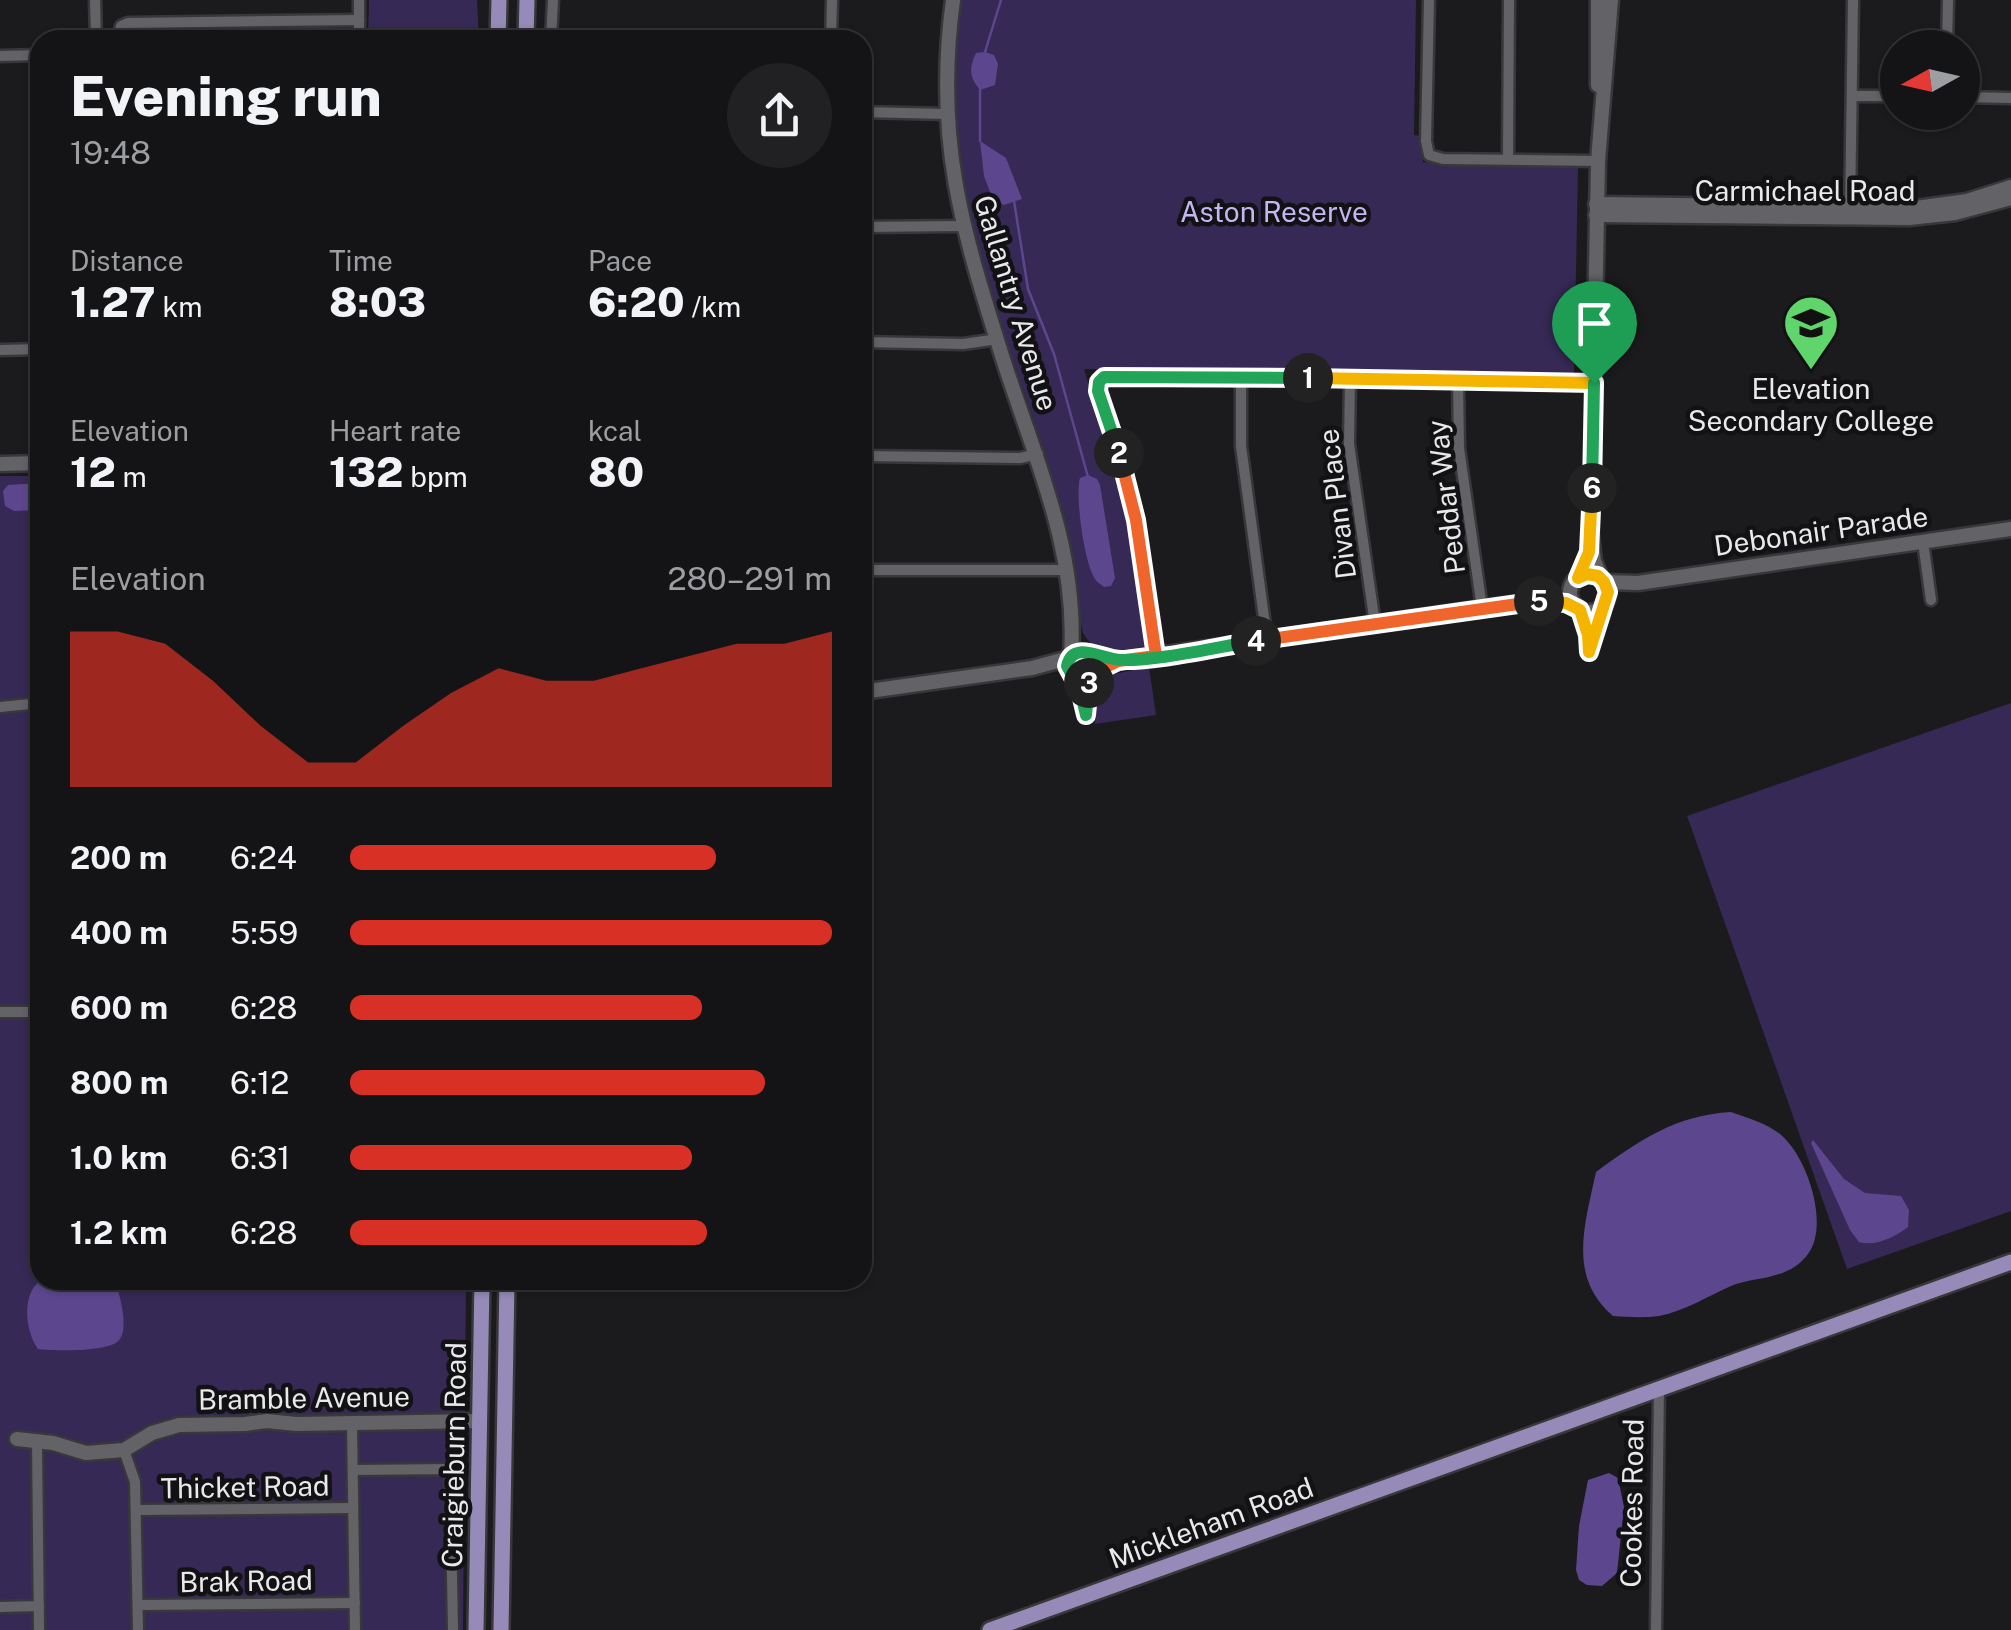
<!DOCTYPE html>
<meta charset="utf-8">
<style>
:root{--surface:#141416;--page:#212123;--text:#f1f3f6;--muted:#9d9ea1;--line:#333335;--accent:#d93025}
body{margin:0;font-family:"Public Sans",sans-serif;background:var(--page);color:var(--text);height:100vh;display:flex;flex-direction:column;font-size:38px;white-space:nowrap}
*{box-sizing:border-box;margin:0}
p{font-size:32px;color:var(--muted)}
.icon{flex:none;width:55px;height:55px;fill:none;stroke:currentColor;stroke-width:2;stroke-linecap:round;stroke-linejoin:round}
.map{position:relative;flex:1;overflow:hidden}
.side{position:absolute;left:30px;top:30px;width:842px;height:1260px;display:flex;flex-direction:column;background:var(--surface);border-radius:30px;box-shadow:0 2px 8px #0004,0 0 0 2px var(--line)}
.side>*{flex:none}
.needle{width:65px;rotate:262deg}
.buttons{position:absolute;left:1880px;top:30px;display:grid;gap:20px}
.buttons a{display:grid;place-items:center;width:100px;height:100px;border-radius:50%;background:var(--surface);box-shadow:0 2px 8px #0004,0 0 0 2px var(--line);font-size:50px}
.pin{position:absolute;display:grid;place-items:center;width:85px;height:85px;color:#fff;margin:-102px -42px;border-radius:50% 50% 50% 0;rotate:-45deg;box-shadow:0 0 10px #0007}
.pin .icon{rotate:45deg}
.km{position:absolute;width:50px;height:50px;margin:-25px;border-radius:50%;background:#222;color:#fff;font-size:28px;line-height:50px;text-align:center}
.round{display:grid;place-items:center;flex:none;width:105px;height:105px;border-radius:52px;background:var(--page)}
.overview{display:flex;align-items:center;justify-content:space-between;height:170px;padding:0 40px}
h1{font-size:55px;font-weight:800;line-height:75px}
.figures{display:grid;grid-template-columns:repeat(3,1fr);gap:15px;height:170px;padding:10px 40px}
.figures div{display:grid;align-content:center}
.figures b{font-size:42px;font-weight:800}
.figures small{font-size:28px;font-weight:400}
.figures p{font-size:28px}
.chart{height:280px;padding:20px 40px}
.chart p{display:flex;justify-content:space-between}
.chart svg{width:100%;height:180px;margin-top:10px;fill:var(--accent);opacity:.7}
ul{padding:0 40px;list-style:none;font-size:32px}
li{display:grid;grid-template-columns:160px 120px 1fr;align-items:center;height:75px}
li i{height:25px;border-radius:12px;background:var(--accent)}
.map>svg:first-child{display:block}
</style>
<div class="map">
<svg width="2011" height="1630" viewBox="0 0 2011 1630">
<rect width="100%" height="100%" fill="#1b1a1d"/>
<g fill="#362955">
<polygon points="369,0 477,0 479,40 368,40"/>
<path d="M959,0H1416L1414,135L1421,136L1423,162L1578,167L1574,373L1084,369L1124,503L1146,646C1121,652 1098,659 1083,633C1071,575 1065,518 1047,461C999,309 929,163 959,0Z"/>
<polygon points="0,476 40,476 40,1280 466,1280 463,1630 0,1630"/>
<polygon points="1149,667 1156,715 1095,724 1094,696 1104,676"/>
<polygon points="2011,703 2011,1211 1847,1269 1687,816"/>
</g>
<g fill="#5c478e">
<path d="M985,52L994,55L998,64L995,85L980,90C969,77 969,68 976,53Z"/>
<polygon points="980,141 1006,158 1022,199 1004,205 993,200 984,176"/>
<path d="M1088,475L1097,479L1100,485L1115,578L1111,586L1104,587C1099,583 1095,581 1093,575C1084,558 1075,496 1080,478Z"/>
<polygon points="40,483 40,510 14,511 5,506 3,491 8,485"/>
<path d="M1731,1112C1748,1118 1766,1123 1780,1134C1807,1156 1830,1224 1808,1254C1788,1281 1756,1276 1731,1286C1708,1296 1685,1311 1659,1316C1644,1318 1628,1317 1613,1316C1567,1277 1585,1224 1596,1172C1640,1140 1676,1115 1731,1112Z"/>
<path d="M1813,1140L1844,1179L1865,1193L1901,1196L1909,1210L1908,1227C1895,1237 1875,1247 1859,1242L1850,1230L1811,1143Z"/>
<path d="M41,1280H115C119,1293 131,1332 117,1342C103,1352 55,1351 38,1349C25,1331 21,1294 41,1280Z"/>
<polygon points="1609,1473 1618,1478 1624,1507 1617,1573 1602,1586 1587,1585 1579,1580 1576,1570 1579,1526 1588,1480"/>
</g>
<g fill="none" stroke-linecap="round" stroke-linejoin="round">
<g stroke="#5c478e" stroke-width="2.5">
<polyline points="985,52 1001,0"/>
<polyline points="980,90 980,141"/>
<polyline points="1014,201 1028,289 1054,354 1088,477"/>
</g>
<g stroke="#38373a" stroke-width="15">
<g id="street">
<polyline points="95,0 96,40"/>
<polyline points="1429,0 1426,141 1429,155 1443,159 1598,161"/>
<polyline points="117,40 121,26 128,23 359,20"/>
<polyline points="359,40 359,0"/>
<polyline points="551,40 553,0"/>
<polyline points="831,40 832,0"/>
<polyline points="1947,48 1948,0"/>
<polyline points="0,56 40,55"/>
<polyline points="1852,96 1898,96"/>
<polyline points="1962,97 2011,98"/>
<polyline points="862,112 946,114"/>
<polyline points="1508,159 1509,0"/>
<polyline points="1850,214 1853,0"/>
<polyline points="862,227 962,226"/>
<polyline points="862,342 963,344 998,339"/>
<polyline points="0,350 40,349"/>
<polyline points="1241,377 1241,446 1267,640"/>
<polyline points="1350,378 1349,444 1375,624"/>
<polyline points="1458,380 1459,448 1482,608"/>
<polyline points="862,456 1020,458 1038,454"/>
<polyline points="1923,542 1931,600"/>
<polyline points="862,570 1066,570"/>
<polyline points="1156,656 1136,520 1098,391 1098,384 1104,377 1594,383"/>
<polyline points="0,707 40,703"/>
<polyline points="0,1012 40,1012"/>
<polyline points="352,1423 355,1630"/>
<polyline points="37,1442 39,1630"/>
<polyline points="124,1450 135,1482 138,1630"/>
<polyline points="353,1470 450,1469 453,1630"/>
<polyline points="137,1510 353,1508"/>
<polyline points="138,1605 355,1603"/>
<polyline points="0,1607 39,1606"/>
<polyline points="1656,1630 1659,1388"/>
</g>
</g>
<g stroke="#38373a" stroke-width="19">
<g id="secondary">
<path d="M953,0C934,139 962,229 1003,359C1034,456 1078,550 1071,655"/>
<polyline points="1598,85 1598,0"/>
<polyline points="1596,204 1916,208 1967,201 2011,187"/>
<polyline points="1596,215 1909,218 1955,213 2011,198"/>
<polyline points="0,464 40,463"/>
<circle cx="1589" cy="593" r="19"/>
<polyline points="1601,578 1594,561 1591,535 1598,161 1611,0"/>
<polyline points="1604,582 1638,583 2011,529"/>
<circle cx="1081" cy="665" r="13"/>
<polyline points="1589,652 1601,608"/>
<polyline points="1091,673 1118,661 1482,608 1534,601 1575,605"/>
<polyline points="1074,677 1087,715"/>
<polyline points="862,692 1032,668 1069,658"/>
<polyline points="17,1439 53,1443 86,1453 124,1450 152,1433 179,1425 245,1424 267,1421 296,1424 478,1421"/>
</g>
</g>
<g stroke="#38373a" stroke-width="20">
<g id="primary">
<polyline points="498,40 499,0"/>
<polyline points="526,40 527,0"/>
<polyline points="476,1630 482,1280"/>
<polyline points="501,1630 507,1280"/>
<polyline points="990,1630 2011,1262"/>
</g>
</g>
<use href="#street" stroke="#636266" stroke-width="10"/>
<use href="#secondary" stroke="#636266" stroke-width="14"/>
<use href="#primary" stroke="#968bb8" stroke-width="15"/>
</g>
<g fill="none" stroke-linecap="round" stroke-linejoin="round">
<g stroke="#fff" stroke-width="20">
<polyline id="split-1" points="1308,378 1594,383"/>
</g>
<g stroke="#fff" stroke-width="20">
<polyline id="split-2" points="1119,453 1098,391 1099,382 1104,377 1308,378"/>
</g>
<g stroke="#fff" stroke-width="20">
<polyline id="split-3" points="1089,683 1091,674 1118,661 1156,656 1136,520 1119,453"/>
</g>
<g stroke="#fff" stroke-width="20">
<path id="split-4" d="M1089,683L1086,715L1080,690L1067,666C1073,639 1102,660 1121,660C1159,661 1216,647 1256,641"/>
</g>
<g stroke="#fff" stroke-width="20">
<polyline id="split-5" points="1256,641 1539,601"/>
</g>
<g stroke="#fff" stroke-width="20">
<polyline id="split-6" points="1539,601 1566,603 1580,610 1588,635 1589,652 1608,592 1604,582 1598,576 1587,574 1578,578 1589,552 1592,488"/>
</g>
<g stroke="#fff" stroke-width="20">
<polyline id="split-7" points="1592,488 1594,383"/>
</g>
<use href="#split-1" stroke="#f5b400" stroke-width="12"/>
<use href="#split-2" stroke="#22a559" stroke-width="12"/>
<use href="#split-3" stroke="#f0652b" stroke-width="12"/>
<use href="#split-4" stroke="#22a559" stroke-width="12"/>
<use href="#split-5" stroke="#f0652b" stroke-width="12"/>
<use href="#split-6" stroke="#f5b400" stroke-width="12"/>
<use href="#split-7" stroke="#22a559" stroke-width="12"/>
</g>
<defs>
<g id="school-pin" transform="scale(2.875)"><path d="M0 17L-7.5 6A9.5 9.5 0 1 1 7.5 6Z" fill="#60d56b" stroke="#121114"/><path d="M0-5L7-2L0 1L-7-2ZM-4 1L0 2.5L4 1V4Q0 6-4 4Z" fill="#111"/></g>
</defs>
<g fill-rule="evenodd">
<use href="#school-pin" x="1811" y="323"/>
</g>
<g text-anchor="middle" stroke-width="9" stroke-linejoin="round" paint-order="stroke">
<g font-size="28" fill="#e9e8eb" stroke="#121114">
<text x="1805" y="201">Carmichael Road</text>
<text transform="translate(1016 303) rotate(73)" y="10">Gallantry Avenue</text>
<text transform="translate(1446 497) rotate(-97)" y="10">Peddar Way</text>
<text transform="translate(1337 504) rotate(-97)" y="10">Divan Place</text>
<text transform="translate(1821 531) rotate(-8)" y="10">Debonair Parade</text>
<text transform="translate(304 1398) rotate(-1)" y="10">Bramble Avenue</text>
<text transform="translate(454 1455) rotate(-89)" y="10">Craigieburn Road</text>
<text transform="translate(245 1487) rotate(-1)" y="10">Thicket Road</text>
<text transform="translate(1632 1503) rotate(-89)" y="10">Cookes Road</text>
<text transform="translate(1211 1523) rotate(-20)" y="10">Mickleham Road</text>
<text transform="translate(246 1581) rotate(-1)" y="10">Brak Road</text>
</g>
<g font-size="28" fill="#c4b6f2" stroke="#121114">
<text x="1274" y="222">Aston Reserve</text>
</g>
<g font-size="28" fill="#e9e8eb" stroke="#121114">
<text x="1811" y="399">Elevation<tspan x="1811" dy="32">Secondary College</tspan></text>
</g>
</g>
</svg>
<div class="buttons">
<a><svg class="needle" viewBox="-14 -14 28 28"><path d="M0-13l5 13h-10z" fill="#e53935"/><path d="M0 13l5-13h-10z" fill="#9d9ea1"/></svg></a>
</div>
<div class="pin" style="left:1594px;top:383px;background:#1e9e55"><svg class="icon" aria-label="arrive" viewBox="0 0 24 24"><path d="M6 21V4h12l-3 4 3 4H6"/></svg></div>
<b class="km" style="left:1308px;top:378px">1</b>
<b class="km" style="left:1119px;top:453px">2</b>
<b class="km" style="left:1089px;top:683px">3</b>
<b class="km" style="left:1256px;top:641px">4</b>
<b class="km" style="left:1539px;top:601px">5</b>
<b class="km" style="left:1592px;top:488px">6</b>
<section class="side">
<div class="overview"><div><h1>Evening run</h1><p>19:48</p></div><a class="round"><svg class="icon" aria-label="share" viewBox="0 0 24 24"><path d="M12 15V3M7 8l5-5 5 5M5 13v7h14v-7"/></svg></a></div>
<div class="figures">
<div><p>Distance</p><b>1.27<small> km</small></b></div>
<div><p>Time</p><b>8:03</b></div>
<div><p>Pace</p><b>6:20<small> /km</small></b></div>
</div>
<div class="figures">
<div><p>Elevation</p><b>12<small> m</small></b></div>
<div><p>Heart rate</p><b>132<small> bpm</small></b></div>
<div><p>kcal</p><b>80</b></div>
</div>
<div class="chart"><p><span>Elevation</span>280–291 m</p>
<svg viewBox="0 0 160 44" preserveAspectRatio="none"><path d="M0 44V6L10 6L20 9L30 18L40 29L50 38L60 38L70 29L80 21L90 15L100 18L110 18L120 15L130 12L140 9L150 9L160 6V44z"/></svg>
</div>
<ul>
<li><b>200 m</b>6:24<i style="width:76%"></i></li>
<li><b>400 m</b>5:59<i style="width:100%"></i></li>
<li><b>600 m</b>6:28<i style="width:73%"></i></li>
<li><b>800 m</b>6:12<i style="width:86%"></i></li>
<li><b>1.0 km</b>6:31<i style="width:71%"></i></li>
<li><b>1.2 km</b>6:28<i style="width:74%"></i></li>
</ul>
</section>
</div>
